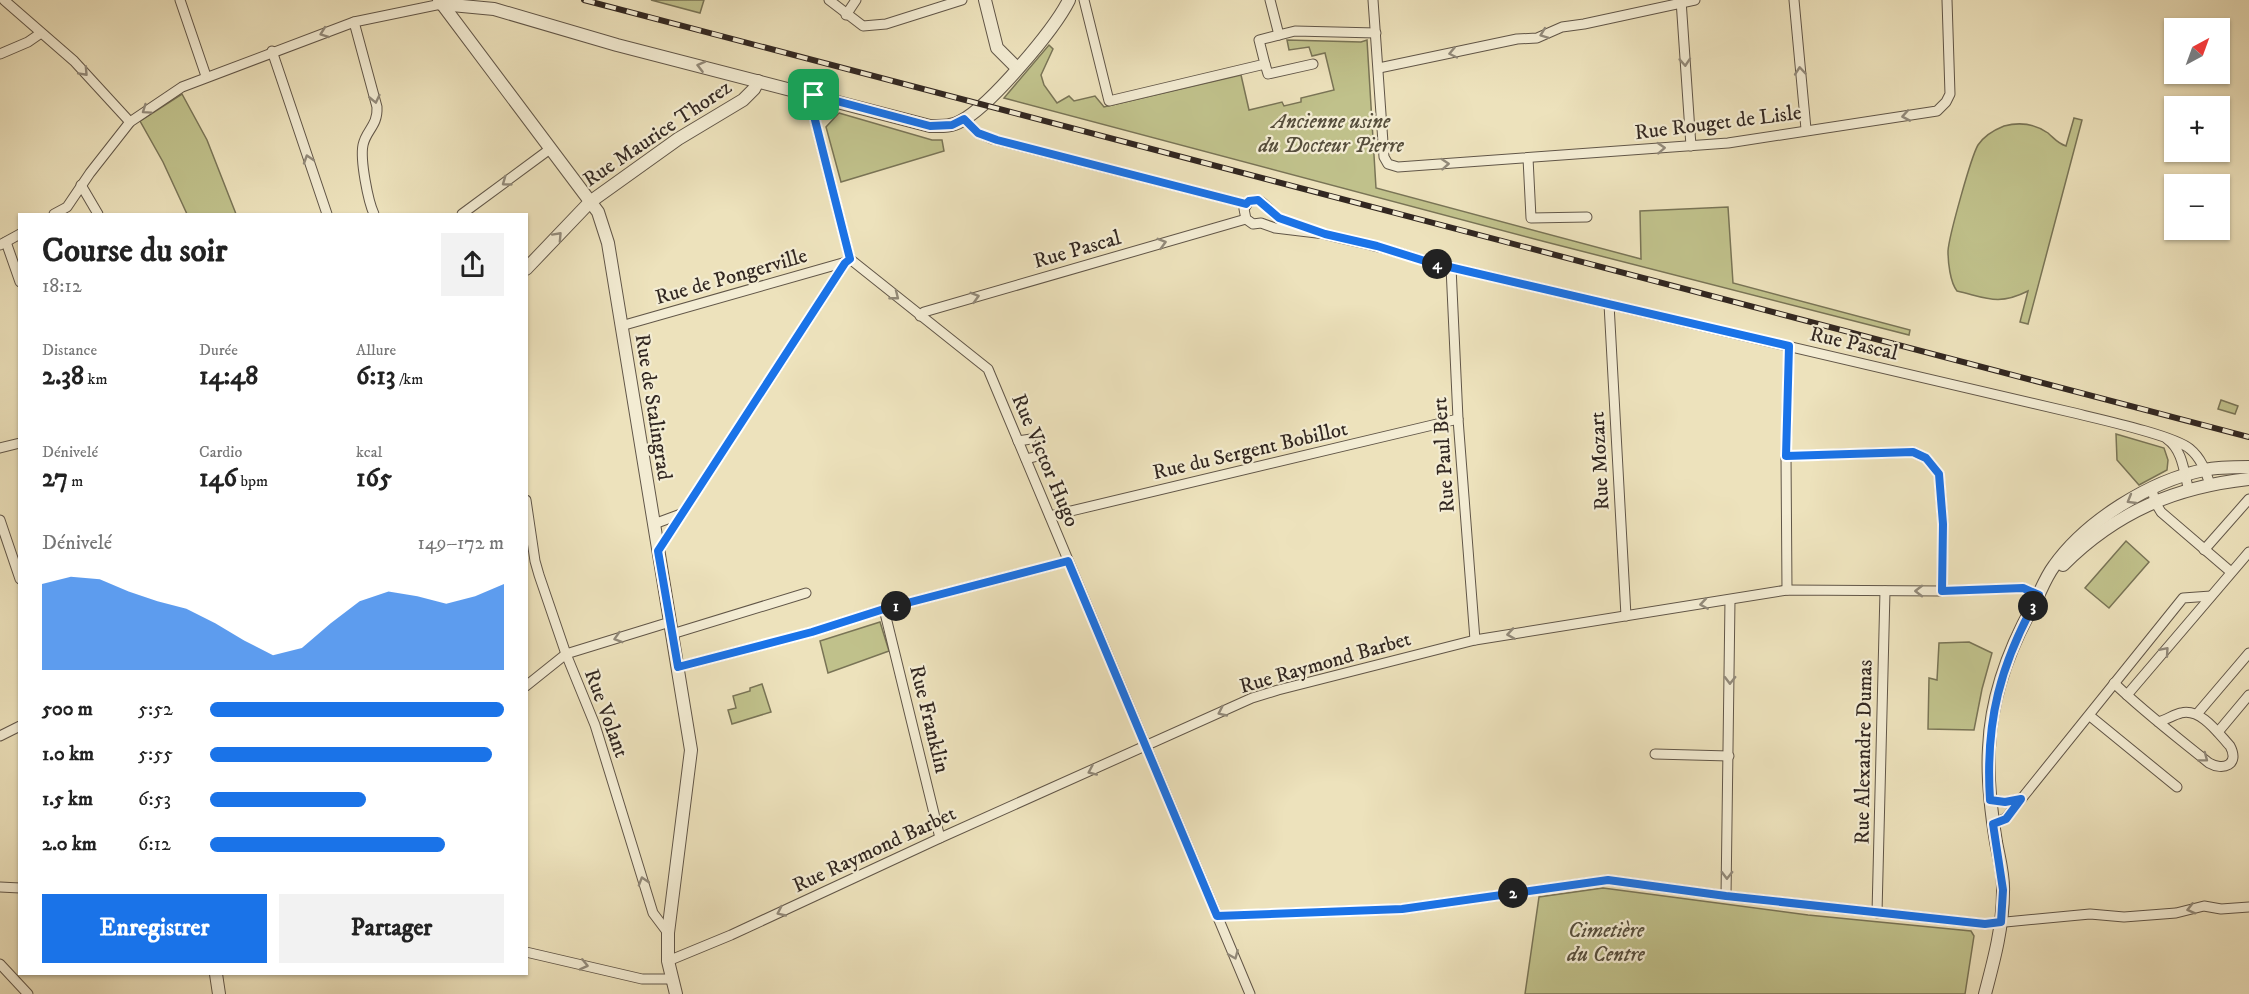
<!DOCTYPE html>
<html lang="fr">
<meta charset="utf-8">
<style>
:root{--surface:#fff;--page:#f2f2f2;--text:#222;--muted:#767676;--accent:#1a73e8}
body{margin:0;font-family:"IM FELL DW Pica",serif;background:var(--page);color:var(--text);height:100vh;display:flex;flex-direction:column;font-size:22px;white-space:nowrap}
*{box-sizing:border-box;margin:0}
p{font-size:20px;color:var(--muted)}
.icon{flex:none;width:33px;height:33px;fill:none;stroke:currentColor;stroke-width:2;stroke-linecap:round;stroke-linejoin:round}
.map{position:relative;flex:1;overflow:hidden}
.sheet{position:absolute;left:18px;top:213px;width:510px;height:762px;display:flex;flex-direction:column;background:var(--surface);border-radius:0px;box-shadow:0 2px 4px #0004}
.sheet>*{flex:none}
.needle{width:39px;rotate:41deg}
.controls{position:absolute;left:2164px;top:18px;display:grid;gap:12px}
.controls a{display:grid;place-items:center;width:66px;height:66px;border-radius:0px;background:var(--surface);box-shadow:0 2px 4px #0004;font-size:30px}
.pin{position:absolute;display:grid;place-items:center;width:51px;height:51px;color:#fff;margin:-26px;border-radius:12px;box-shadow:0 3px 9px #0006}
.km{position:absolute;width:30px;height:30px;margin:-15px;border-radius:50%;background:#222;color:#fff;font-size:16px;line-height:30px;text-align:center}
.round{display:grid;place-items:center;flex:none;width:63px;height:63px;border-radius:0px;background:var(--page)}
.head{display:flex;align-items:center;justify-content:space-between;height:102px;padding:0 24px}
h1{font-size:33px;font-weight:700;line-height:45px}
.metrics{display:grid;grid-template-columns:repeat(3,1fr);gap:9px;height:102px;padding:6px 24px}
.metrics div{display:grid;align-content:center}
.metrics b{font-size:26px;font-weight:700}
.metrics small{font-size:16px;font-weight:400}
.metrics p{font-size:16px}
.chart{height:168px;padding:12px 24px}
.chart p{display:flex;justify-content:space-between}
.chart svg{width:100%;height:108px;margin-top:6px;fill:var(--accent);opacity:.7}
.button{display:flex;gap:12px;margin-top:auto;padding:12px 24px}
.button a{flex:1;height:69px;border-radius:0px;background:var(--accent);color:#fff;font-size:24px;font-weight:700;line-height:69px;text-align:center}
.button a+a{background:var(--page);color:var(--text)}
ul{padding:0 24px;list-style:none;font-size:20px}
li{display:grid;grid-template-columns:96px 72px 1fr;align-items:center;height:45px}
li i{height:15px;border-radius:8px;background:var(--accent)}
.map>svg:first-child{display:block}
</style>
<div class="map">
<svg width="2249" height="994" viewBox="0 0 2249 994">
<rect width="100%" height="100%" fill="#ede2bc"/>
<filter id="stains"><feTurbulence type="fractalNoise" baseFrequency=".00333" numOctaves="4"/><feColorMatrix values="0 0 0 0 .2 0 0 0 0 .09 0 0 0 0 .02 0 0 0 .5 -.17"/></filter>
<radialGradient id="worn" r=".72"><stop offset=".6" stop-color="#630" stop-opacity="0"/><stop offset="1" stop-color="#630" stop-opacity=".3"/></radialGradient>
<g fill="#c0c18b" stroke="#797456" stroke-width="1.5">
<polygon points="651,0 704,0 700,13"/>
<polygon points="1287,40 1361,42 1367,40 1376,188 1641,259 1640,211 1728,207 1733,283 1910,330 1909,335 1546,242 1004,98 1049,45 1053,49 1041,75 1044,85 1057,103 1069,96 1074,101 1095,96 1104,107 1241,75 1249,110 1282,102 1284,106 1301,102 1301,98 1334,90 1325,53 1312,56 1309,47 1289,50"/>
<polygon points="182,94 207,140 236,214 187,214 163,162 140,121"/>
<polygon points="839,113 932,140 942,140 944,151 841,182 826,127"/>
<path d="M2074,118L2082,120L2028,324L2020,322L2028,291C1998,306 1987,298 1957,291C1950,282 1948,262 1948,251C1949,236 1971,157 1978,145C1984,136 1994,130 2004,126C2019,122 2035,124 2048,133C2055,139 2057,143 2066,146Z"/>
<polygon points="2221,400 2238,406 2235,414 2218,409"/>
<polygon points="2116,434 2164,448 2168,460 2167,470 2139,485 2117,460"/>
<polygon points="2126,541 2149,562 2109,608 2085,588"/>
<polygon points="880,622 889,651 828,673 820,641"/>
<polygon points="1969,642 1992,653 1982,689 1974,730 1928,729 1929,678 1937,680 1939,643"/>
<polygon points="762,684 771,712 732,724 728,710 736,708 733,696 750,691 750,688"/>
<polygon points="1603,888 1808,915 1971,931 1974,936 1965,994 1525,994 1539,897"/>
</g>
<g fill="none" stroke-linecap="round" stroke-linejoin="round">
<g stroke="#615648" stroke-width="11">
<g id="minor">
<polyline points="4,0 74,61 130,122"/>
<polyline points="180,0 206,76"/>
<polyline points="829,0 863,26 886,24 962,0"/>
<polyline points="1084,0 1109,101 1265,64 1259,40 1295,31 1376,33"/>
<polyline points="1270,0 1279,35"/>
<polyline points="1373,0 1384,157 1388,164 1398,167 1728,143 1937,111 1946,102 1950,94 1947,0"/>
<polyline points="1681,0 1691,146"/>
<polyline points="1794,0 1806,129"/>
<polyline points="846,15 856,0"/>
<path d="M354,22L377,107C378,126 366,130 363,145C360,160 368,201 374,214"/>
<polyline points="272,51 327,214"/>
<polyline points="0,54 28,42 41,33"/>
<polyline points="1265,64 1268,74 1313,64"/>
<polyline points="1379,68 1517,39 1537,38 1562,27 1584,24 1695,0"/>
<polyline points="814,95 813,112 850,259 988,369 1250,994"/>
<polyline points="964,119 978,133 992,139 1246,204"/>
<polyline points="1528,158 1531,218 1587,217"/>
<polyline points="81,185 98,214"/>
<polyline points="54,214 67,207 90,173 130,122 182,87 354,22 441,4"/>
<polyline points="462,214 550,149"/>
<path d="M1325,234L1275,228L1261,223L1253,224L1246,219L1244,209L1249,201L1258,200C1267,204 1270,213 1279,218C1308,233 1343,238 1374,246C1392,250 1410,256 1428,262L2070,412C2094,418 2174,435 2190,449C2201,458 2206,471 2210,485"/>
<polyline points="6,242 20,282"/>
<polyline points="0,245 20,234"/>
<polyline points="1451,267 1458,419 1475,640"/>
<polyline points="1609,304 1626,616"/>
<polyline points="920,316 924,312 1246,219"/>
<polyline points="621,326 846,262"/>
<path d="M2167,439C2183,450 2184,473 2189,491"/>
<polyline points="1018,441 1031,439"/>
<polyline points="0,448 20,443"/>
<polyline points="1786,456 1913,452 1926,458 1939,474 1943,524 1942,591"/>
<polyline points="1026,459 1038,456"/>
<polyline points="2152,489 2155,502 2161,512 2231,572"/>
<polyline points="526,500 535,561 539,575 566,654 595,725 653,913 668,933"/>
<polyline points="1050,516 1458,419"/>
<polyline points="0,520 20,579"/>
<polyline points="654,524 681,514"/>
<polyline points="2204,550 2249,499"/>
<polyline points="658,551 845,263"/>
<polyline points="1787,590 1786,456 1789,347"/>
<polyline points="884,609 940,838"/>
<polyline points="672,634 806,593"/>
<polyline points="678,667 812,632 884,609 1068,561"/>
<path d="M2114,683C2144,712 2177,737 2209,763C2223,771 2240,765 2230,746C2218,733 2201,708 2181,713C2175,714 2166,720 2158,722"/>
<polyline points="526,686 566,654 670,622"/>
<polyline points="2127,695 2249,552"/>
<polyline points="2197,714 2249,653"/>
<polyline points="2090,716 2177,787"/>
<polyline points="2218,732 2249,695"/>
<polyline points="0,736 20,726"/>
<polyline points="1655,754 1729,756"/>
<polyline points="1991,800 2005,802 2021,799"/>
<polyline points="1993,824 2006,818 2183,598 2211,596"/>
<polyline points="0,887 20,888"/>
<polyline points="1726,896 1730,600"/>
<polyline points="1877,913 1885,591"/>
<polyline points="1217,916 1402,909 1608,880 1726,896 1985,924 2090,914 2124,917 2176,913 2204,906 2221,909 2249,907"/>
<polyline points="526,952 642,979 672,979"/>
<polyline points="668,961 731,935 940,838 1252,698 1278,690 1475,640 1787,590 1942,591 2023,588 2039,595"/>
<polyline points="0,964 28,994"/>
</g>
</g>
<g stroke="#615648" stroke-width="14">
<g id="tertiary">
<polyline points="439,0 598,212 608,243 691,750 668,933 668,961 676,994"/>
<polyline points="985,0 997,48 1017,68"/>
<path d="M441,4L494,9L617,45L930,126C941,126 951,127 961,121C990,106 1054,30 1069,0"/>
<polyline points="526,269 590,202 678,139 743,100 754,89 758,81"/>
<path d="M2063,565C2116,512 2175,487 2249,479"/>
<polyline points="216,974 219,994"/>
<path d="M1985,994C1994,960 2003,927 2003,892C2004,876 1999,858 1996,842C1991,811 1987,779 1989,748C1991,698 2009,649 2033,606C2040,593 2045,578 2054,566C2086,521 2150,481 2204,470C2218,467 2235,467 2249,467"/>
</g>
</g>
<use href="#minor" stroke="#f3ecd3" stroke-width="9"/>
<use href="#tertiary" stroke="#f3ecd3" stroke-width="12"/>
<g stroke="#322721" stroke-width="6">
<polyline id="rail" points="584,0 2249,437"/>
</g>
<use href="#rail" stroke="#f3ecd3" stroke-width="4" stroke-dasharray="11" stroke-linecap="butt"/>
</g>
<defs><path id="oneway-chevron" d="M-2-3.5L2.5 0L-2 3.5" fill="none" stroke-width="1.6" stroke-linecap="round" stroke-linejoin="round" transform="scale(1.5)"/></defs>
<g stroke="#928a7a">
<use href="#oneway-chevron" transform="translate(324 33) rotate(160)"/>
<use href="#oneway-chevron" transform="translate(1544 34) rotate(159)"/>
<use href="#oneway-chevron" transform="translate(1453 53) rotate(168)"/>
<use href="#oneway-chevron" transform="translate(1685 62) rotate(86)"/>
<use href="#oneway-chevron" transform="translate(701 66) rotate(-166)"/>
<use href="#oneway-chevron" transform="translate(1800 71) rotate(-95)"/>
<use href="#oneway-chevron" transform="translate(84 72) rotate(47)"/>
<use href="#oneway-chevron" transform="translate(375 99) rotate(77)"/>
<use href="#oneway-chevron" transform="translate(146 110) rotate(145)"/>
<use href="#oneway-chevron" transform="translate(1906 116) rotate(170)"/>
<use href="#oneway-chevron" transform="translate(1661 148) rotate(-3)"/>
<use href="#oneway-chevron" transform="translate(308 159) rotate(-108)"/>
<use href="#oneway-chevron" transform="translate(1445 164) rotate(-4)"/>
<use href="#oneway-chevron" transform="translate(506 182) rotate(144)"/>
<use href="#oneway-chevron" transform="translate(558 236) rotate(-47)"/>
<use href="#oneway-chevron" transform="translate(1162 243) rotate(-16)"/>
<use href="#oneway-chevron" transform="translate(895 296) rotate(38)"/>
<use href="#oneway-chevron" transform="translate(975 297) rotate(-16)"/>
<use href="#oneway-chevron" transform="translate(2131 500) rotate(150)"/>
<use href="#oneway-chevron" transform="translate(1919 591) rotate(180)"/>
<use href="#oneway-chevron" transform="translate(1704 604) rotate(171)"/>
<use href="#oneway-chevron" transform="translate(1511 634) rotate(171)"/>
<use href="#oneway-chevron" transform="translate(618 638) rotate(163)"/>
<use href="#oneway-chevron" transform="translate(2165 651) rotate(-49)"/>
<use href="#oneway-chevron" transform="translate(1730 680) rotate(91)"/>
<use href="#oneway-chevron" transform="translate(1222 712) rotate(155)"/>
<use href="#oneway-chevron" transform="translate(2204 758) rotate(37)"/>
<use href="#oneway-chevron" transform="translate(1092 771) rotate(156)"/>
<use href="#oneway-chevron" transform="translate(1727 875) rotate(91)"/>
<use href="#oneway-chevron" transform="translate(643 881) rotate(-107)"/>
<use href="#oneway-chevron" transform="translate(2191 909) rotate(166)"/>
<use href="#oneway-chevron" transform="translate(781 912) rotate(155)"/>
<use href="#oneway-chevron" transform="translate(1234 955) rotate(67)"/>
<use href="#oneway-chevron" transform="translate(584 965) rotate(13)"/>
</g>
<g fill="none" stroke-linecap="round" stroke-linejoin="round">
<g stroke="#fff" stroke-width="12">
<path id="route" d="M814,95L930,126L952,125L964,119L978,133L997,140L1246,204L1249,201L1258,200L1279,218L1325,234L1377,246L1428,262L1789,346L1786,456L1913,452L1926,458L1939,474L1943,524L1942,591L2023,588L2039,595C2000,664 1985,721 1990,800L2005,802L2021,799L2006,819L1993,824L2003,890L2001,922L1985,924L1726,896L1608,880L1402,909L1217,916L1068,561L884,609L812,632L678,667L658,551L845,263L850,259L813,112Z"/>
</g>
<use href="#route" stroke="#1a73e8" stroke-width="8"/>
</g>
<g text-anchor="middle" stroke-width="4.5" stroke-linejoin="round" paint-order="stroke">
<g font-size="21" font-style="italic" fill="#564e3c" stroke="#f3ecd3">
<text x="1331" y="128">Ancienne usine<tspan x="1331" dy="24">du Docteur Pierre</tspan></text>
<text x="1606" y="937">Cimetière<tspan x="1606" dy="24">du Centre</tspan></text>
</g>
<g font-size="21" fill="#322721" stroke="#f3ecd3">
<text transform="translate(1718 122) rotate(-7)" y="7">Rue Rouget de Lisle</text>
<text transform="translate(657 133) rotate(-34)" y="7">Rue Maurice Thorez</text>
<text transform="translate(1077 249) rotate(-16)" y="7">Rue Pascal</text>
<text transform="translate(731 276) rotate(-16)" y="7">Rue de Pongerville</text>
<text transform="translate(1854 343) rotate(13)" y="7">Rue Pascal</text>
<text transform="translate(654 407) rotate(81)" y="7">Rue de Stalingrad</text>
<text transform="translate(1250 450) rotate(-13)" y="7">Rue du Sergent Bobillot</text>
<text transform="translate(1443 455) rotate(-94)" y="7">Rue Paul Bert</text>
<text transform="translate(1046 460) rotate(67)" y="7">Rue Victor Hugo</text>
<text transform="translate(1599 461) rotate(-93)" y="7">Rue Mozart</text>
<text transform="translate(1325 662) rotate(-16)" y="7">Rue Raymond Barbet</text>
<text transform="translate(607 713) rotate(70)" y="7">Rue Volant</text>
<text transform="translate(930 719) rotate(76)" y="7">Rue Franklin</text>
<text transform="translate(1863 752) rotate(-89)" y="7">Rue Alexandre Dumas</text>
<text transform="translate(874 849) rotate(-25)" y="7">Rue Raymond Barbet</text>
</g>
</g>
<rect width="100%" height="100%" filter="url(#stains)"/>
<rect width="100%" height="100%" fill="url(#worn)"/>
</svg>
<div class="controls">
<a><svg class="needle" viewBox="-14 -14 28 28"><path d="M0-13l5 13h-10z" fill="#e53935"/><path d="M0 13l5-13h-10z" fill="#767676"/></svg></a>
<a>+</a>
<a>−</a>
</div>
<div class="pin" style="left:814px;top:95px;background:#1e9e55"><svg class="icon" aria-label="arrive" viewBox="0 0 24 24"><path d="M6 21V4h12l-3 4 3 4H6"/></svg></div>
<b class="km" style="left:896px;top:606px">1</b>
<b class="km" style="left:1513px;top:893px">2</b>
<b class="km" style="left:2033px;top:606px">3</b>
<b class="km" style="left:1437px;top:264px">4</b>
<section class="sheet">
<div class="head"><div><h1>Course du soir</h1><p>18:12</p></div><a class="round"><svg class="icon" aria-label="share" viewBox="0 0 24 24"><path d="M12 15V3M7 8l5-5 5 5M5 13v7h14v-7"/></svg></a></div>
<div class="metrics">
<div><p>Distance</p><b>2.38<small> km</small></b></div>
<div><p>Durée</p><b>14:48</b></div>
<div><p>Allure</p><b>6:13<small> /km</small></b></div>
</div>
<div class="metrics">
<div><p>Dénivelé</p><b>27<small> m</small></b></div>
<div><p>Cardio</p><b>146<small> bpm</small></b></div>
<div><p>kcal</p><b>165</b></div>
</div>
<div class="chart"><p><span>Dénivelé</span>149–172 m</p>
<svg viewBox="0 0 160 44" preserveAspectRatio="none"><path d="M0 44V9L10 6L20 7L30 12L40 16L50 19L60 25L70 32L80 38L90 35L100 25L110 16L120 12L130 14L140 17L150 14L160 9V44z"/></svg>
</div>
<ul>
<li><b>500 m</b>5:52<i style="width:100%"></i></li>
<li><b>1.0 km</b>5:55<i style="width:96%"></i></li>
<li><b>1.5 km</b>6:53<i style="width:53%"></i></li>
<li><b>2.0 km</b>6:12<i style="width:80%"></i></li>
</ul>
<div class="button"><a>Enregistrer</a><a>Partager</a></div>
</section>
</div>
